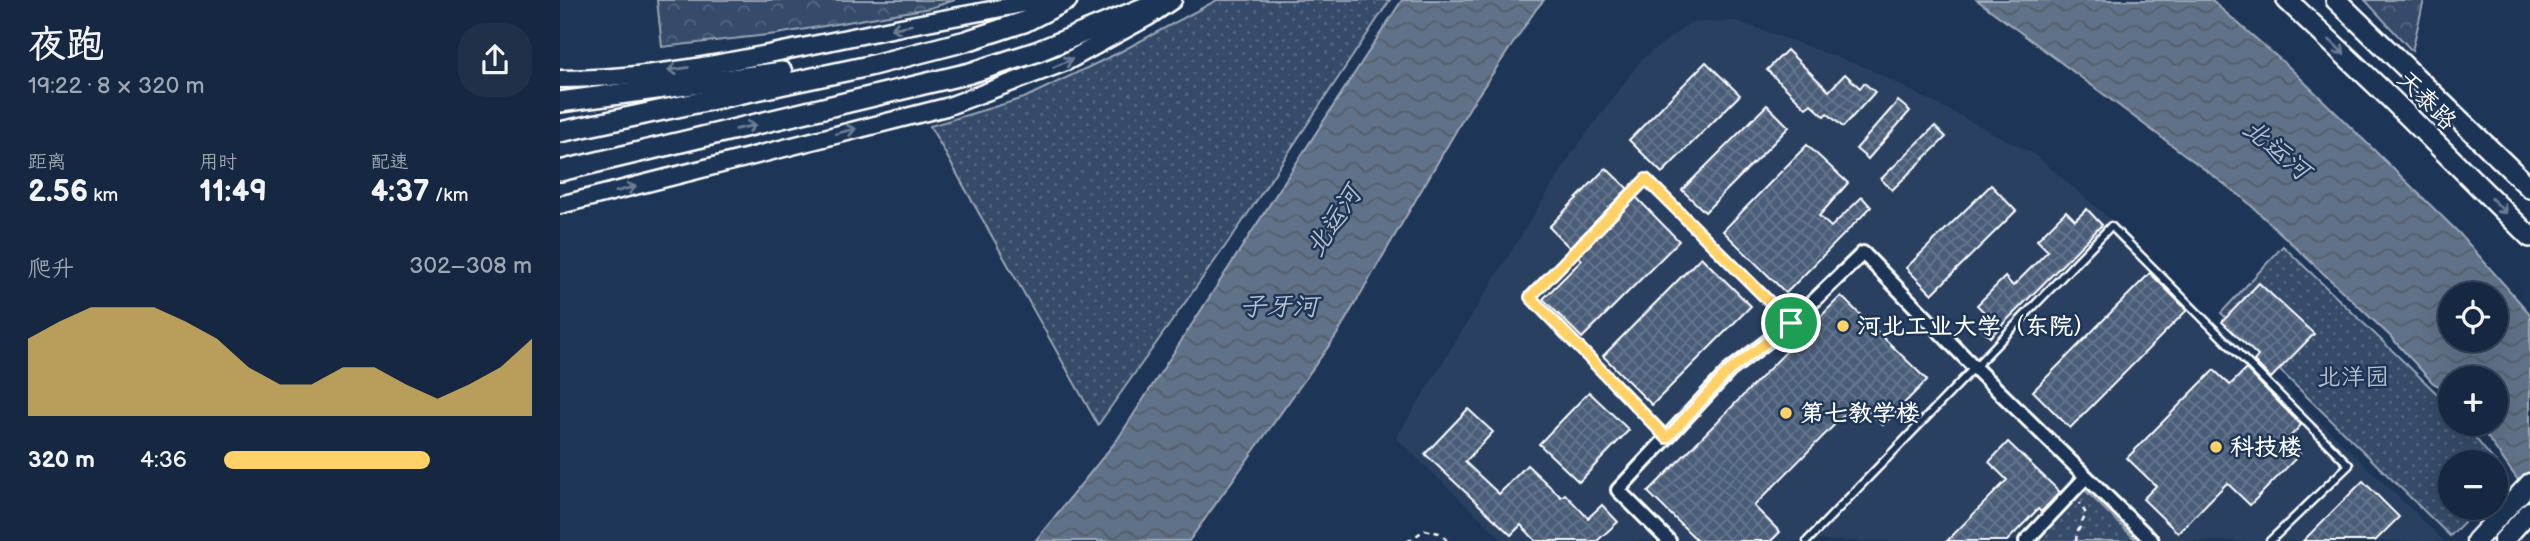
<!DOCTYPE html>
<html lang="zh">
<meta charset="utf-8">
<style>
:root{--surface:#162841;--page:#1f3048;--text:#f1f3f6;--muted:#9ea6b1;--line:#35445a;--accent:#ffd166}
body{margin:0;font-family:"Balsamiq Sans","LXGW WenKai TC",sans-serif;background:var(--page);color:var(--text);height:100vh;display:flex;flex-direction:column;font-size:26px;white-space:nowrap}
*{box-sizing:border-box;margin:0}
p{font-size:23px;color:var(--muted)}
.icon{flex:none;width:38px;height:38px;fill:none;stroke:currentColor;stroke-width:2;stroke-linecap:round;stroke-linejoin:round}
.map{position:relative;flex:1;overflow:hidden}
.sheet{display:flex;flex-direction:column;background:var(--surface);width:560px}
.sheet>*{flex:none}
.tools{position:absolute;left:1878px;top:282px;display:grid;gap:14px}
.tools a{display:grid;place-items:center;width:70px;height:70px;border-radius:50%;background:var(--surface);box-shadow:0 7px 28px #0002,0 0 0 2px var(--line);font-size:35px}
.pin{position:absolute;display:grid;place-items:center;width:60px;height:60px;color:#fff;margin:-30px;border:4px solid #fff;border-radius:50%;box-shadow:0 2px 7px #0007}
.round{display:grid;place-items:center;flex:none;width:74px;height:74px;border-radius:28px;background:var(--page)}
.headline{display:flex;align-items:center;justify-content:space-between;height:119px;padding:0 28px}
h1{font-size:38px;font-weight:600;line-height:52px}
.figures{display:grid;grid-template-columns:repeat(3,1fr);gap:10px;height:119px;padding:7px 28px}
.figures div{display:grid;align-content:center}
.figures b{font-size:30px;font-weight:600}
.figures small{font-size:19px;font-weight:400}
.figures p{font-size:19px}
.chart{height:196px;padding:14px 28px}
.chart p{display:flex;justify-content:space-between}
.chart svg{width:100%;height:126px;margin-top:7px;fill:var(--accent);opacity:.7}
ul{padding:0 28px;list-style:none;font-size:23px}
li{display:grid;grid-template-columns:112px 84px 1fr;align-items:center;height:52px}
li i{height:18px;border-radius:9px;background:var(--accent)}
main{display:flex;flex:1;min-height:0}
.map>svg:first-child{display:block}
</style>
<main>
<section class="sheet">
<div class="headline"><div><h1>夜跑</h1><p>19:22 · 8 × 320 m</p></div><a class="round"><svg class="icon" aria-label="share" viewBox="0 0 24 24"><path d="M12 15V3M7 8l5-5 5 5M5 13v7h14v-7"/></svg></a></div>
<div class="figures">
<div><p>距离</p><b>2.56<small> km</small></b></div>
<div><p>用时</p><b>11:49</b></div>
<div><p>配速</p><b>4:37<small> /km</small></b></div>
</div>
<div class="chart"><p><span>爬升</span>302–308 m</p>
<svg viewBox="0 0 160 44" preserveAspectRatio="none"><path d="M0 44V17L10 11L20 6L30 6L40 6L50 11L60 17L70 27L80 33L90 33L100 27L110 27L120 33L130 38L140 33L150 27L160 17V44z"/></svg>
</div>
<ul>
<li><b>320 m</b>4:36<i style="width:67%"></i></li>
</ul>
</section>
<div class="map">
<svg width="1970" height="541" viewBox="0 0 1970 541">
<defs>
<pattern id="forest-crowns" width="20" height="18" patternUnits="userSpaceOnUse" patternTransform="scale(1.75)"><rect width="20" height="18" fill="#364b69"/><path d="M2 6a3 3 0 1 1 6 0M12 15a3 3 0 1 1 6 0" fill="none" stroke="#546680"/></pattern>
<pattern id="park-dots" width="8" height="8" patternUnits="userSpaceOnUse" patternTransform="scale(1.75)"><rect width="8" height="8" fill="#364b69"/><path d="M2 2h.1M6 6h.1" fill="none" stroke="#546680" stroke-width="1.8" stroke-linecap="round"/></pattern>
<pattern id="water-waves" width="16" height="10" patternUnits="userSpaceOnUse" patternTransform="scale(1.75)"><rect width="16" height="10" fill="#617289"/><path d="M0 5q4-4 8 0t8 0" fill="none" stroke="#555d67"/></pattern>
<pattern id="building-cross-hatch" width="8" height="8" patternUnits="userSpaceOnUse" patternTransform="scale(1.75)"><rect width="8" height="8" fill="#4a5d79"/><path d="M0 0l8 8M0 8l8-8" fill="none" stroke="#65758d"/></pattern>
</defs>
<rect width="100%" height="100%" fill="#1d3557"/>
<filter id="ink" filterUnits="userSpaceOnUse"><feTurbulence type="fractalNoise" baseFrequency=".0143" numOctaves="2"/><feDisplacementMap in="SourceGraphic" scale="14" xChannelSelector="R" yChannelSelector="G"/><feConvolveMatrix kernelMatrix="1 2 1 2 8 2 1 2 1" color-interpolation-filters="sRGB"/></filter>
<g filter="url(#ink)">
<polygon fill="#2a4161" points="1177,21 1307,68 1474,154 1544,214 1884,541 944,541 836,438 1012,153 1082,59 1131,22"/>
<g fill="url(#forest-crowns)" stroke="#9aa5b4" stroke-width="2">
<polygon points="97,0 395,0 370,8 217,34 102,47"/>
<polygon points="1805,0 1864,0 1852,51"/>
</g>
<g fill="url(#park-dots)" stroke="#9aa5b4" stroke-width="2">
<polygon points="657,0 830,0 681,224 538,425 370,126 464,98 558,53"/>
<polygon points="1723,246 1890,406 1890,424 1904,424 1935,462 1890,462 1890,508 1918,508 1890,536 1661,313"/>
<polygon points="1522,487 1577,541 1469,541"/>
</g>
<g fill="url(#water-waves)" stroke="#a0aab8" stroke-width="2" fill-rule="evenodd">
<polygon points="842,0 984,0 977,8 910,107 776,336 629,541 475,541 557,440"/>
<path d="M1417,0H1651L1730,68L1899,233L1970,314V497L1918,424H1936V378H1890V392L1873,383L1829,335L1683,198ZM1890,294H1936V340H1890Z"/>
</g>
<g fill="url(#building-cross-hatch)" stroke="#fff" stroke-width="2">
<polygon points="1227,50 1269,91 1285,74 1300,88 1304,83 1315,92 1283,127 1267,113 1264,116 1251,104 1246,108 1207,70"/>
<polygon points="1146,62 1180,95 1102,173 1069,140"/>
<polygon points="1338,101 1350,111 1308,159 1296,149"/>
<polygon points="1207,105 1229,127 1145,212 1122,190"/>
<polygon points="1375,126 1386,137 1332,190 1321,179"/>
<polygon points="1247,145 1288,183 1259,216 1271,227 1302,197 1311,207 1226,293 1163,231"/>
<polygon points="1046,168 1068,189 1010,248 989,227"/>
<polygon points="1431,185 1456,211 1372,294 1346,268"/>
<polygon points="1076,197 1119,241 1022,338 983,299 1022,260 1018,256"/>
<polygon points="1527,209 1542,225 1430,337 1417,324 1426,314 1417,305 1445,277 1453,286 1488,251 1477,240 1506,211 1515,220"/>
<polygon points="1141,257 1191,306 1092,405 1043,356"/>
<polygon points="1590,273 1627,310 1510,428 1473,391"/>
<polygon points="1699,283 1754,334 1711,378 1694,361 1698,356 1662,322"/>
<polygon points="1281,296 1367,380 1323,425 1298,401 1194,506 1220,532 1211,541 1138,541 1088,492"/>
<polygon points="1686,369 1741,425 1727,440 1740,454 1690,505 1667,483 1618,533 1583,499 1596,486 1567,458 1654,370 1670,385"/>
<polygon points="1029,392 1069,430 1019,482 979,444"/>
<polygon points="908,409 933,432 905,462 939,494 967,465 1001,497 1005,494 1028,518 1042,505 1058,522 1037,541 976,541 961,525 951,535 865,454"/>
<polygon points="1448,442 1500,492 1481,512 1478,509 1447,541 1387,541 1447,480 1429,462"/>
<polygon points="1803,481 1839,517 1815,541 1743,541"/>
</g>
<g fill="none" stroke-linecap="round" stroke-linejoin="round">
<g stroke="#fff" stroke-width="11">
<g id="service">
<polyline points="1106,437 970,297 1086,179 1231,323"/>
<polyline points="1247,541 1551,226 1789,465 1710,541"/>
</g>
</g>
<g stroke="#fff" stroke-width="18">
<g id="minor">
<polyline points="1109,541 1058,490 1169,371 1231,323 1303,253 1415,368 1592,541"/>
<polyline points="1466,541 1526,477"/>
</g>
</g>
<g stroke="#fff" stroke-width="21">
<g id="tertiary">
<path d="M0,79C102,79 202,55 302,35C361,22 421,13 481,0"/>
<polyline points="0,205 386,107 506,62 588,17 613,0"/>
</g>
</g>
<g stroke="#fff" stroke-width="23">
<g id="secondary">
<polyline points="1916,541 1970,483"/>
<polyline points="1943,541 1970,511"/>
</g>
</g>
<g stroke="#fff" stroke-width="24">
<g id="primary">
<polyline points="1727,0 1831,99 1970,237"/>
<polyline points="1776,0 1970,188"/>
<polyline points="0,102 222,72"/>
<polyline points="0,132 309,66 406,41 464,22 507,0"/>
<polyline points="0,171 410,73 476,52 603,0"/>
</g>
</g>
<g stroke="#fff" stroke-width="2.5" stroke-dasharray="5 5" stroke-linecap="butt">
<polyline points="848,541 865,530 879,533 888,541"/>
<polyline points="1516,541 1517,533 1526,514 1520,503"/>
</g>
<use href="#service" stroke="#1d3557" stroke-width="6"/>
<use href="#minor" stroke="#1d3557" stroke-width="12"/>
<use href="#tertiary" stroke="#1d3557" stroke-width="16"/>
<use href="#secondary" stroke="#1d3557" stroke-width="18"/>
<use href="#primary" stroke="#1d3557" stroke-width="19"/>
</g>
<defs><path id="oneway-shaft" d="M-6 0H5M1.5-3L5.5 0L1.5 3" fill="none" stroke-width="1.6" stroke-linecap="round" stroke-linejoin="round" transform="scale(1.75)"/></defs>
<g stroke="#6c7c92">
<use href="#oneway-shaft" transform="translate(341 27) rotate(169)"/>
<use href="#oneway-shaft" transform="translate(1777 47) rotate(44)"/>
<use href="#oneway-shaft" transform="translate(503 63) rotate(-24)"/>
<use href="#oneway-shaft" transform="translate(118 69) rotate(172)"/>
<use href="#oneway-shaft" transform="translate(186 127) rotate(-13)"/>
<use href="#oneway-shaft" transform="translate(286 131) rotate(-14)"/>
<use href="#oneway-shaft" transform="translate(66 189) rotate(-14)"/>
<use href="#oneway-shaft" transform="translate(1939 206) rotate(45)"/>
</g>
</g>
<g fill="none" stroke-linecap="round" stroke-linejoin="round" filter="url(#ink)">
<g stroke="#fff" stroke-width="14">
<polygon id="route" points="1086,179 1231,323 1169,371 1107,438 970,297"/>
</g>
<use href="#route" stroke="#ffd166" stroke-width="9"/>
</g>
<g fill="#ffd166" stroke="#1d3557" stroke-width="2.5">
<circle cx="1283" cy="326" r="7"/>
<circle cx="1226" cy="413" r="7"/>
<circle cx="1656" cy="447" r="7"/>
</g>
<g text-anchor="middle" stroke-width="5" stroke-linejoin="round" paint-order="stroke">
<g font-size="24" fill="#fff" stroke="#1d3557">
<text transform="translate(1867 100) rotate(45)" y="8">天泰路</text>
</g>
<g font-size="24" font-weight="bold" fill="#fff" stroke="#1d3557" text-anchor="start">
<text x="1297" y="334">河北工业大学（东院）</text>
<text x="1240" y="421">第七教学楼</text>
<text x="1670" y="455">科技楼</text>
</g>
<g font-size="24" fill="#b9c0ca" stroke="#1d3557">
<text x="1793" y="385">北洋园</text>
</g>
<g font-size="26" font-style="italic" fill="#b8c0ca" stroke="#1d3557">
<text transform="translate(1717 149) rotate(40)" y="9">北运河</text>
<text transform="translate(773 221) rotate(-57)" y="9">北运河</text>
<text x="719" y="315">子牙河</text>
</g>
</g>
</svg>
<div class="tools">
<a><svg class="icon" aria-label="locate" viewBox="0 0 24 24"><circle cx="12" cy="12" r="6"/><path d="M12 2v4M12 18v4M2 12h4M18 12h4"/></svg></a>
<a>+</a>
<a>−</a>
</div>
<div class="pin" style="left:1231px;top:323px;background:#1e9e55"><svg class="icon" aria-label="arrive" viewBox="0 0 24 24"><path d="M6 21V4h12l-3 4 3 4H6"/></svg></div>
</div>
</main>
